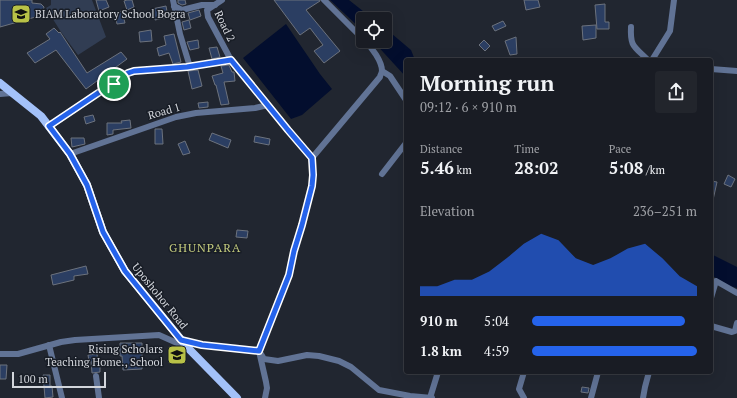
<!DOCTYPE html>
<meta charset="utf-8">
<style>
:root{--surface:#191c24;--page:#22252c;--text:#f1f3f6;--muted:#9fa1a6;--line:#373a41;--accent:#2563eb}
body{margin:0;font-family:"PT Serif",serif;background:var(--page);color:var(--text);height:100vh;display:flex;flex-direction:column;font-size:15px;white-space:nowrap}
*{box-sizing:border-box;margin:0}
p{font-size:13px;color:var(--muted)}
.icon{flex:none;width:22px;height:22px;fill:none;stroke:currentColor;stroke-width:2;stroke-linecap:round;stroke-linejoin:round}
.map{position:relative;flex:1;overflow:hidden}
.side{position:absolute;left:404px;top:58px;width:309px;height:316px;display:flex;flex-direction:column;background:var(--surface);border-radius:4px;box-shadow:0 4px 16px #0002,0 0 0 1px var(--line)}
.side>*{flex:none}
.tools{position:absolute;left:356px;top:12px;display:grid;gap:8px}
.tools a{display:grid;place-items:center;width:36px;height:36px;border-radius:4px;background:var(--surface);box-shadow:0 4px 16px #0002,0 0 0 1px var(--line);font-size:20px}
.scale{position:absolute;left:12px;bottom:10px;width:94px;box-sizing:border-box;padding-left:4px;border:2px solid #d2d5db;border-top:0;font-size:11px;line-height:14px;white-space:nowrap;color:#d2d5db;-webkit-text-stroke:3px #181d26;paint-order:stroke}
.pin{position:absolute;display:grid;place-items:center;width:34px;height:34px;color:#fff;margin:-17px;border:2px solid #fff;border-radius:50%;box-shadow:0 1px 4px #0007}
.round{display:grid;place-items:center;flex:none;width:42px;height:42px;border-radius:4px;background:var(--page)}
.head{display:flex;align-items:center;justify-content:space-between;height:68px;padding:0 16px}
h1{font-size:22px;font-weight:700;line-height:30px}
.stats{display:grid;grid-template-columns:repeat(3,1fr);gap:6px;height:68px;padding:4px 16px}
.stats div{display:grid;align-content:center}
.stats b{font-size:17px;font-weight:700}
.stats small{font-size:11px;font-weight:400}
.stats p{font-size:11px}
.chart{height:112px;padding:8px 16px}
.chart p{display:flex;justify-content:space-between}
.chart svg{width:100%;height:72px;margin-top:4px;fill:var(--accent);opacity:.7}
ul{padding:0 16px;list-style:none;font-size:13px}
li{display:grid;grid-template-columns:64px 48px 1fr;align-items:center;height:30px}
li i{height:10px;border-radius:5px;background:var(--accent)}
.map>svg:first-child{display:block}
</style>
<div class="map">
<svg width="737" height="398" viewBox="0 0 737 398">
<rect width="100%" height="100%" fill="#212630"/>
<polygon fill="#313d53" points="51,0 92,0 106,37 78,55 61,32 46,8 51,5"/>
<g fill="#030e2e">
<polygon points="330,0 349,0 373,19 363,19 363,31"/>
<polygon points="286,24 320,74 332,89 302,115 291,119 243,58"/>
<polygon points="385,28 411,50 415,60 406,60 406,77 373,41 385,41"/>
<polygon points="711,254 737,267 737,288 730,286 711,275"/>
</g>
<g fill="#2b3e62" stroke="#6c727d">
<polygon points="0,0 32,0 32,3 41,4 44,7 43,12 39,16 0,27"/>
<polygon points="96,0 106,0 109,7 99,11"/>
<polygon points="127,0 132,0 134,7 127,10 124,1"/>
<polygon points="178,0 185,0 186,4 182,5 178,3"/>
<polygon points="274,0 320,0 320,1 306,10 340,51 324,63 314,51 323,45 310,28 300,35"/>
<polygon points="524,0 538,0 540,7 526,10"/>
<polygon points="605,4 605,22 609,22 609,29 597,29 595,5"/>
<polygon points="166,6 168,17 155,20 152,9"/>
<polygon points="199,10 201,16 190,20 188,13"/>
<polygon points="122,11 125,23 117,24 115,13"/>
<polygon points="189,20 191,28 184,30 182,22"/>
<polygon points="503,21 506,26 495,31 492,26"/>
<polygon points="596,25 596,38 583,40 582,26"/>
<polygon points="54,28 59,33 60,32 87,73 121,52 127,59 86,89 56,50 35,63 27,53 50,39 46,34"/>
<polygon points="151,30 152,41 140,42 139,32"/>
<polygon points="174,34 181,62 173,64 169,53 159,56 157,48 166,45 164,36"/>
<polygon points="516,37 517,54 510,55 505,41"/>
<polygon points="198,40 199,48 190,50 187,42"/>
<polygon points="484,40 490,46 485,51 479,45"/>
<polygon points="217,47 220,57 212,59 209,48"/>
<polygon points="229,65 232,72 234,72 235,81 224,82 229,104 221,105 216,85 215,85 212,76 223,73 221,66"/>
<polygon points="198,70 202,86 192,89 188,71"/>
<polygon points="208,102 208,107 199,108 198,103"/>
<polygon points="93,115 95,121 86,124 84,117"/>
<polygon points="130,120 131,128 113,130 113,134 107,135 107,123 122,123 121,121"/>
<polygon points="155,129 162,129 163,144 155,144"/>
<polygon points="212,133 231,140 228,148 209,140"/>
<polygon points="255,136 270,139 269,145 254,142"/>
<polygon points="71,138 84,138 85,144 72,147"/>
<polygon points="185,141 190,153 183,155 178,144"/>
<polygon points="728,175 735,179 731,187 724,184"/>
<polygon points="711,181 717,182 713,200 711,200"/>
<polygon points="237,230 248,231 247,238 236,237"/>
<polygon points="86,266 88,274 74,276 74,280 53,285 51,275"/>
<polygon points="120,343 142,343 142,369 123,370 122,356 120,356"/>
<polygon points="97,354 98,362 100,362 100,372 92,373 91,361 89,361 88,355"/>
<polygon points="0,365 7,365 6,379 0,379"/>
<polygon points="43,375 50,375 50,386 52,386 53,397 45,398"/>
<polygon points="582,387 589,388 588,393 581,392"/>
</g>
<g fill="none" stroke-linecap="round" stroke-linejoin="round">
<g stroke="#617395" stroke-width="6">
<polyline points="173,0 180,34 190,67"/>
<polyline points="222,0 207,10 208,17 231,60 288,130 312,158 312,186 302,225 294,251 289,275 259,351 266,382 267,388 265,398"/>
<polyline points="324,0 363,39"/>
<polyline points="174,6 182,10 202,5 215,5"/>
<path d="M631,27C630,47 634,46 648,60"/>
<polyline points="652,60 670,31 674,0"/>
<polyline points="711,69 737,71"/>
<polyline points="382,71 390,76 406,100"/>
<polyline points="0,94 12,93"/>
<polyline points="49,127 128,73 135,71 187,67 231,60"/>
<polyline points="70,154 176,117 196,113 255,108 268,105"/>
<path d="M312,158L380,77C380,75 382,73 382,71C382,61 372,48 365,41"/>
<polyline points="382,174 406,143"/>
<polyline points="711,298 716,281 737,293"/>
<polyline points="711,326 732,332 735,331 737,323"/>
<polyline points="181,340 202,345 259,351"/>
<polyline points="49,345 62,398"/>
<polyline points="0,354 18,354 61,342 75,340 159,335 186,347"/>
<polyline points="261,354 264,359 278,361 307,355 319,356 339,361 351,367 379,390 410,396 432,398"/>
<polyline points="524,372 519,389 524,398"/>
<polyline points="96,376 99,398"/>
<polyline points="430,398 438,372"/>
<polyline points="591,398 598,372"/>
<polyline points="643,398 645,387 649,372"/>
</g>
<polyline stroke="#a3c1f9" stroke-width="8" points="0,83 41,116 70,154 87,185 103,232 125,271 188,348 237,398"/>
</g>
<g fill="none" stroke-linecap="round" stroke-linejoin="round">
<g stroke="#fff" stroke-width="8">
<polygon id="route" points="231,60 288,130 312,158 313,175 312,186 302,225 294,251 289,275 259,351 202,345 181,340 125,271 103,232 87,185 70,154 49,126 128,73 134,71 187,67"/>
</g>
<use href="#route" stroke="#2563eb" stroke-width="5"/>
</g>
<defs>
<g id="school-square" transform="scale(1)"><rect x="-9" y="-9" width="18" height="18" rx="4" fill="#b8c147" stroke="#181d26"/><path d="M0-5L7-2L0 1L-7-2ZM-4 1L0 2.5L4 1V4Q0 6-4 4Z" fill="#111"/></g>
</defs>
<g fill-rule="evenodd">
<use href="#school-square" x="21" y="14"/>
<use href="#school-square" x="177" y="355"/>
</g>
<g text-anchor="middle" stroke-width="3" stroke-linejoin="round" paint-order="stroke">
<g font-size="11" fill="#d2d5db" stroke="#181d26" text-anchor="start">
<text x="35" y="18">BIAM Laboratory School Bogra</text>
<text x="163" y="353" text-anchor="end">Rising Scholars<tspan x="163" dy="13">Teaching Home., School</tspan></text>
</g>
<g font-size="11" fill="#d2d5db" stroke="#181d26">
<text transform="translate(225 26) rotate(64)" y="4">Road 2</text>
<text transform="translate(164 111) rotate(-16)" y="4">Road 1</text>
<text transform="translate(160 296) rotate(51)" y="4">Uposhohor Road</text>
</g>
<g font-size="12" letter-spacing="1" fill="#c3ca7d" stroke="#181d26">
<text x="205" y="252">GHUNPARA</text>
</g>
</g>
</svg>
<div class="tools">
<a><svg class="icon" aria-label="locate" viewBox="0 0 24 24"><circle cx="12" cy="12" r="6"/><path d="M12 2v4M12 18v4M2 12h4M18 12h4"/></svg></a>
</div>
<div class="scale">100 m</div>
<div class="pin" style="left:114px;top:84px;background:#1e9e55"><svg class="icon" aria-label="arrive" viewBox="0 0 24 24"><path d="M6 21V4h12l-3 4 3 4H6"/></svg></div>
<section class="side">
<div class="head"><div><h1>Morning run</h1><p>09:12 · 6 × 910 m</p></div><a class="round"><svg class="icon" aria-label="share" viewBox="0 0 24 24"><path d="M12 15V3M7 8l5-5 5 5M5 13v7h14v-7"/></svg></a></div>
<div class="stats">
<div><p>Distance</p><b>5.46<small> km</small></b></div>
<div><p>Time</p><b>28:02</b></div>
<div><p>Pace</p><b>5:08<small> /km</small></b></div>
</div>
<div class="chart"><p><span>Elevation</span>236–251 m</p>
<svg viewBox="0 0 160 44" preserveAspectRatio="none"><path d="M0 44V38L10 38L20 34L30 34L40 29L50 21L60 12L70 6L80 10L90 21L100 25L110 21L120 15L130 12L140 21L150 32L160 38V44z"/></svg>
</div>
<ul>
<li><b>910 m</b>5:04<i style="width:93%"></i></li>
<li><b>1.8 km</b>4:59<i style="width:100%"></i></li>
</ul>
</section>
</div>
